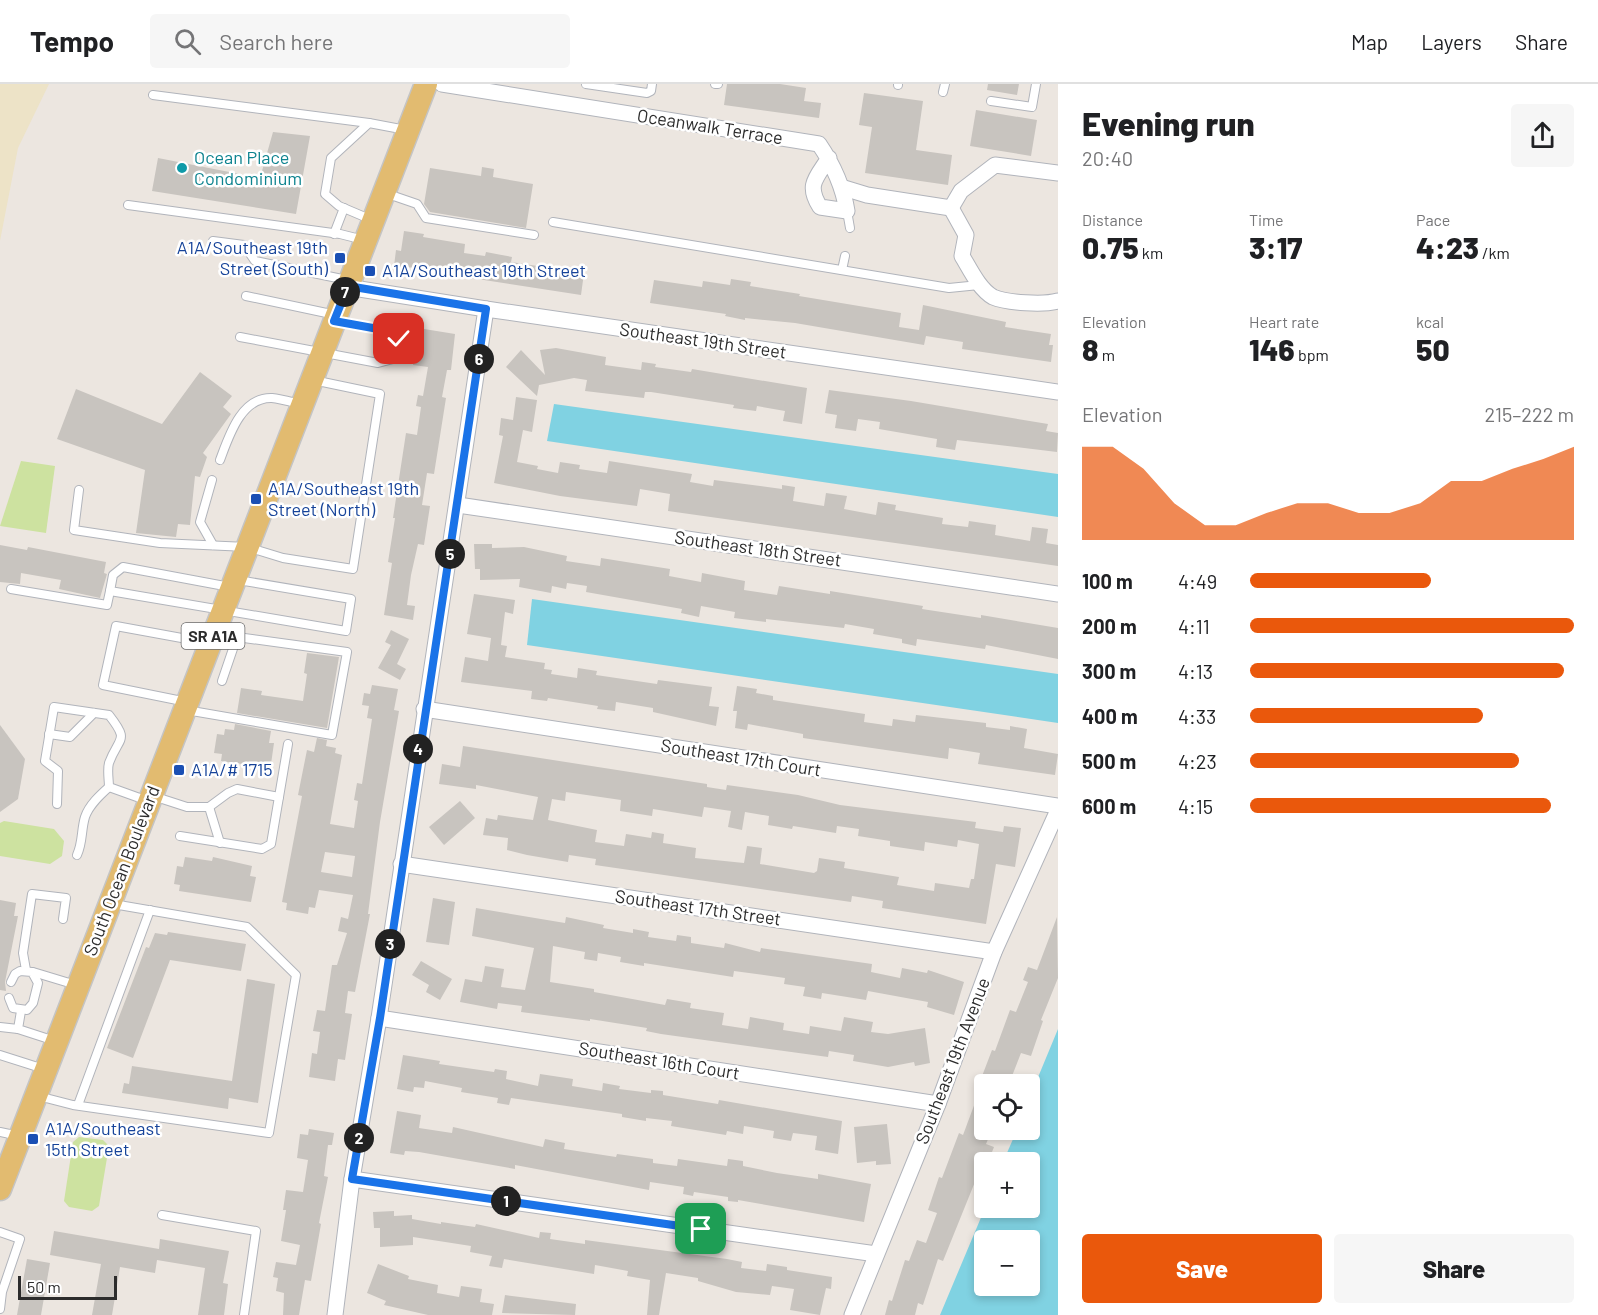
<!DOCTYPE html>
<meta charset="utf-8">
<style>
:root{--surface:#fff;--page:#f6f6f6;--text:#202124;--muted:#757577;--line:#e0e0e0;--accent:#ea580c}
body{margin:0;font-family:Barlow,sans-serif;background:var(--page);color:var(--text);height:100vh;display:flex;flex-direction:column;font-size:22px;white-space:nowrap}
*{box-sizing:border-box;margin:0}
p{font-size:20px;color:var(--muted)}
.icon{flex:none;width:33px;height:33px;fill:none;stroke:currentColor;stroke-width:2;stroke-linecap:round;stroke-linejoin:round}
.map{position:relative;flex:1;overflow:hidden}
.panel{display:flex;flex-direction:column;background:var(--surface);width:540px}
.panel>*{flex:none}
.buttons{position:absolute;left:974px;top:990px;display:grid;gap:12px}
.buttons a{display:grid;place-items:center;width:66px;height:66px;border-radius:6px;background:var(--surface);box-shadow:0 3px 9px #0003;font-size:30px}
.scale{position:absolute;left:18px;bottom:15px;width:99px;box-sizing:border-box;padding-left:6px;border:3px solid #2c2c2c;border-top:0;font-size:16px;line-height:21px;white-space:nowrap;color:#2c2c2c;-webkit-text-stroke:4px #fff;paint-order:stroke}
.pin{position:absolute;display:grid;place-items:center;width:51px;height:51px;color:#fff;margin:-26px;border-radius:12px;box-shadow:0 3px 9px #0006}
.km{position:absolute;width:30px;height:30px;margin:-15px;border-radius:50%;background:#222;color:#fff;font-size:16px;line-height:30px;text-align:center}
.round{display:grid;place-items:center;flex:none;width:63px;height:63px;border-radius:6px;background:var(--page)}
.overview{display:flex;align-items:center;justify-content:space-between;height:102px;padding:0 24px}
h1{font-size:33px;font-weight:800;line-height:45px}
.metrics{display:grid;grid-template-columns:repeat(3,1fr);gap:9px;height:102px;padding:6px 24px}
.metrics div{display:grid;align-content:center}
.metrics b{font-size:30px;font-weight:800}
.metrics small{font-size:16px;font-weight:400}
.metrics p{font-size:16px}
.chart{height:168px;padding:12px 24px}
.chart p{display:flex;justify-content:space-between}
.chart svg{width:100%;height:108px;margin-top:6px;fill:var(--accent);opacity:.7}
.primary-button{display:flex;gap:12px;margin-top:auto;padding:12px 24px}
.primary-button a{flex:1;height:69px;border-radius:6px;background:var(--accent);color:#fff;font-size:24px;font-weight:800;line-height:69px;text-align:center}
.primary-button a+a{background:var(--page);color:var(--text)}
ul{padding:0 24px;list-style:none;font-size:20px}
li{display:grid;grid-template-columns:96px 72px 1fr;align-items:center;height:45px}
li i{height:15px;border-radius:8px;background:var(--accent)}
header{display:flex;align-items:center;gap:36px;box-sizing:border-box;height:84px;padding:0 30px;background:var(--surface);border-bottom:2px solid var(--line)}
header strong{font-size:28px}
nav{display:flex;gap:33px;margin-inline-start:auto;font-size:21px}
.search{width:420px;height:54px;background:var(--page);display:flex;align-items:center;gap:15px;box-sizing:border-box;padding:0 21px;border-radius:6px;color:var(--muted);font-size:22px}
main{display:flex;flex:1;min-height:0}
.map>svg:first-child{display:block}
</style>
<header>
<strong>Tempo</strong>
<div class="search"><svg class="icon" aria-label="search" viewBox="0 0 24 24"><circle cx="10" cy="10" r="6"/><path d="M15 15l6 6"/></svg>Search here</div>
<nav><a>Map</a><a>Layers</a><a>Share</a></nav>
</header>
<main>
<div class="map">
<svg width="1058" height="1231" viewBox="0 0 1058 1231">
<rect width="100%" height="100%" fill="#ece6e0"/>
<polygon fill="#ede3c7" points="0,0 49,0 18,64 0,157"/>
<g fill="#cde2a0">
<polygon points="21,377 55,382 46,449 0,442"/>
<polygon points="4,737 54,745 64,757 62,772 50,780 0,772 0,739"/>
<polygon points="79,1053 103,1056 109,1062 99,1122 92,1127 69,1123 64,1117 73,1058"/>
</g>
<g fill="#80d2e2" fill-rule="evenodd">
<polygon points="554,320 1058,390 1058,433 547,357"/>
<polygon points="532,515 1058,590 1058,639 527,561"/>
<path d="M1058,945V1231H940L985,1124H1029V1078H1003L1017,1046H1029V1015ZM1029,1156V1202H984V1156Z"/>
</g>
<g fill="#c8c4bf" fill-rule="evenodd">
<polygon points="727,0 780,0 806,4 804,17 821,19 819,34 724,21"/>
<polygon points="988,0 1019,0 1017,11 987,6"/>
<polygon points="864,9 923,17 916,66 952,71 948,101 865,89 872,43 859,41"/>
<polygon points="976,26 1037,36 1031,72 970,62"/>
<polygon points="273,48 310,52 296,130 152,107 158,74 260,94"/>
<polygon points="482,83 494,85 493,93 533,100 526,144 430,128 424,120 430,84 481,92"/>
<polygon points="404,147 424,150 423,153 465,160 464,169 485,172 486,168 512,173 511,178 584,189 581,211 458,192 459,188 394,182 396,166 401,167"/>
<polygon points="731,195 751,198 750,202 800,210 799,212 901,229 899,243 919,246 923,221 1006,238 1005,243 1051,250 1049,261 1053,261 1051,278 962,265 963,258 926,252 924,261 795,239 745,234 745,236 725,232 726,230 650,219 654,196 702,203 703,197 730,201"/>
<polygon points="418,244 455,250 451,286 447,286 442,313 446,314 434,390 427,389 422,421 430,422 424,461 418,460 411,491 407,521 415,522 413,536 384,531 392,479 388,478 395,434 393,434 406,349 417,351 421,323 416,322 418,311 423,312 428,283 413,281"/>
<polygon points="556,264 606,273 605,281 641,286 642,278 656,280 655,283 691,288 692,285 807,304 802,340 783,337 785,327 757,322 756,327 733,324 734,321 651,308 645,308 644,314 585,307 587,296 574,294 539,301 537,312 506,283 521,266 545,291 540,266"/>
<polygon points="200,288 232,312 223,323 231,330 203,369 207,373 200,393 195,392 190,441 178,440 176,453 136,449 145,386 57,355 76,305 162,340"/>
<polygon points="829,306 911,317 1048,340 1046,347 1058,349 1057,368 957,356 955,366 936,363 937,355 879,345 880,338 858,335 856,347 835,344 837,331 825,329"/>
<polygon points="516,313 537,316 532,348 523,346 517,378 538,382 537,385 558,389 560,378 580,381 579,385 607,389 609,377 692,390 690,398 713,402 714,396 782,405 782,401 795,403 793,417 824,422 826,409 847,412 844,425 876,431 878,418 896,421 895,426 943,434 942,440 968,443 969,437 996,441 995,451 1030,457 1032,443 1048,445 1046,459 1058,461 1058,482 668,427 670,410 640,405 637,422 560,412 494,399 503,352 499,351 501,334 513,336"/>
<polygon points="474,460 492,460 492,464 524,463 567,472 566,477 600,482 601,474 670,485 669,492 701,498 702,489 745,497 744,506 777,511 779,502 830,510 830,507 923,522 922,525 981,534 981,531 1058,544 1058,575 986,561 985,565 917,555 916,562 902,559 902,555 873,550 874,545 845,540 844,544 766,535 766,538 734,534 735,528 701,522 699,533 681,529 682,525 586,508 587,502 567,499 566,505 552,502 551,509 519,503 520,495 480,496 480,485 475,485"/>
<polygon points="0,461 27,466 28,463 106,478 104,489 107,490 100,514 59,505 61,496 21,489 20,500 0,498"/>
<polygon points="474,510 515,516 513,530 505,528 501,561 507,562 505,573 545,579 544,585 552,586 551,590 577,594 578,584 597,587 596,591 657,600 658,596 712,603 709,622 719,623 716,642 653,628 653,624 616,618 615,627 597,625 598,622 548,614 547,617 531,615 532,607 461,598 465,573 488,577 491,554 467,550"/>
<polygon points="391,546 409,555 397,580 406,585 400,596 378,584 391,561 385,558"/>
<polygon points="307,569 339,573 327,644 237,629 241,604 262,607 261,611 303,617 307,590 304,589"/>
<path d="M372,601L398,605L394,626L399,627L380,738L368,830H370L355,908L348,907L345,929L352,930L345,976L338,975L335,997L309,993L312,969L317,970L320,948L313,947L317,926L325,927L332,881H337L347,849L338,847L341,833L348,835L353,811L319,806L315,824L309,823L308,830L286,826L287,819L282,818L302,712L298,711L307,666L314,668L317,654L327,656L326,662L336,664L335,669L342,671L330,740L354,744L358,717L354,716L357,699L362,700L372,635L367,634L369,622L362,621L364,609L370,610ZM325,768L355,772L352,793L321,788Z"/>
<polygon points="737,602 757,605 756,609 773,612 773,616 865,630 864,638 892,642 893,635 915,638 916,631 986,639 986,643 1010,646 1010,642 1027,645 1024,664 1058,670 1055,691 978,680 980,669 949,664 948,675 803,654 803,650 748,640 747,646 735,644 737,627 733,627"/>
<polygon points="235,640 271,647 269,659 274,659 271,680 263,679 262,683 221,677 222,670 214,669 217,650 224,651 225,645 234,646"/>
<polygon points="0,641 25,675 18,715 0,728"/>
<path d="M463,662L707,700V703L726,706L727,701L798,711L840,721L976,738L975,744L1003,748L1004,742L1021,744L1015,783L996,780L986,840L882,824L883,817L852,812L851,818L595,781L596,775L569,771L568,778L527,771L507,766L508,754L483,751L486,734L497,736L498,731L533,736L538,713L476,701V705L439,700L442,680L460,683ZM566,708L621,716L620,727L652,732L653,725L702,733L704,723L731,727L728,743L742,746L745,728L769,732L768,741L792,745L793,742L836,749L837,742L859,745L858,752L890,757V762L924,767L925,758L957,763L958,756L979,760L974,795H971L969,804L935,799L934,807L897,801L899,793L844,784L845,778L819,774L817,787L814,789L760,780L762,764L747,762L744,779L695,774L696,764L663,759L664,750L652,748L651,754L626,750L624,762L595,758L597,746L548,736L552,715L565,717Z"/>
<polygon points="460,717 475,734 444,761 429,743"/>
<polygon points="185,773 212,777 213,773 252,782 250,792 256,793 251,818 179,807 180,801 174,800 177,782 183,783"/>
<polygon points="433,814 455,818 449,861 426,858"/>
<polygon points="0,816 16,819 14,832 18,832 5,898 6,907 0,906"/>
<polygon points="476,824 565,839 566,833 604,841 603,844 633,849 633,845 649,848 648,853 676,857 677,851 691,853 691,859 724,864 725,859 760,868 761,864 872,880 871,888 900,894 902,884 927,889 928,886 964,898 954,931 927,923 928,918 868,907 866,916 822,909 821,915 803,912 805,903 784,900 785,894 734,887 733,893 644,879 644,882 620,878 621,873 598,869 597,877 584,875 585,868 553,862 550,898 594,905 594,908 665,921 667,915 691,919 690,924 724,929 722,941 748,945 750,933 784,939 783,946 809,950 810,942 841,947 844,933 873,938 871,948 888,950 925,944 930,979 915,982 914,978 888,983 853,977 854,971 829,967 828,973 661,950 646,947 647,944 590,935 590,937 521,928 522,922 498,919 497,925 460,918 465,895 482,898 485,882 504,885 501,903 525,906 534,864 472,852"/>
<polygon points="1057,833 1058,894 1041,936 1043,937 1031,972 1021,969 1012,992 1029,1000 984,1000 984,1046 992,1046 986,1060 994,1063 988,1078 983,1078 943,1177 938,1175 923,1221 918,1219 915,1231 885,1231 889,1216 892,1217 905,1176 909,1177 917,1156 926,1159 937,1129 928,1126 939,1093 942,1094 959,1049 963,1051 982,1000 979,1000 992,966 995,967 1010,926 1016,928 1028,898 1023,896 1028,883 1037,886"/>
<polygon points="168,848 246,860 241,887 170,876 133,974 107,964 146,863 149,864 155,849 167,851"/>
<polygon points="421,877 452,895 440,916 426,908 429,901 412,891"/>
<polygon points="247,895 275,900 258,1019 229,1014 228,1025 122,1009 124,999 129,1000 132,982 232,997"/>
<polygon points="403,971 440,977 439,980 494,988 495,985 507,987 506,995 538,1002 540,990 573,995 572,1002 602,1007 603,999 620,1002 619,1005 651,1009 651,1006 663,1007 663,1011 718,1020 719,1016 842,1037 838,1070 815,1066 817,1052 793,1049 791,1057 773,1054 774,1047 744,1042 743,1050 727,1047 726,1051 671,1042 672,1037 646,1034 646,1037 622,1033 622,1030 511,1014 509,1021 497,1019 498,1014 461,1008 462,1004 425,997 424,1004 414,1003 413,1008 397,1005"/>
<polygon points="397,1027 421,1031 419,1044 452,1049 453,1043 543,1063 545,1055 565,1059 564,1065 616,1073 617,1070 653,1075 653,1079 677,1082 678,1075 727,1082 728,1075 743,1077 743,1082 777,1089 818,1095 818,1090 871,1100 864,1138 738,1116 738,1118 728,1117 728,1113 694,1108 693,1112 683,1110 684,1103 650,1098 649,1106 515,1081 515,1085 419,1068 405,1067 404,1071 390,1069"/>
<polygon points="887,1040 891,1080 876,1081 876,1077 857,1079 854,1043"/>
<polygon points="309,1045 334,1049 332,1061 328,1061 324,1092 328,1093 319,1139 321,1140 311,1197 305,1196 299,1231 283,1231 284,1209 276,1207 278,1194 273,1193 276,1178 296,1181 300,1161 281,1157 286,1126 283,1126 286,1106 303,1108 308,1076 297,1074 300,1050 308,1051"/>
<polygon points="394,1127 394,1132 412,1131 412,1135 441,1140 441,1138 475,1143 476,1140 539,1154 540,1148 551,1149 550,1155 585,1160 585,1156 727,1175 742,1178 741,1184 766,1187 767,1180 787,1183 787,1186 832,1193 831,1205 826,1204 820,1231 790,1226 794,1205 772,1202 770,1211 736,1208 698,1197 698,1194 666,1189 659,1231 647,1231 650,1196 627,1192 628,1187 595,1181 594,1190 504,1175 502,1184 489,1182 492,1172 470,1168 471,1162 413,1153 413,1161 380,1163 380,1144 374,1144 373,1128"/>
<polygon points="54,1147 159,1165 160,1155 229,1167 223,1199 228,1200 224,1231 198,1231 205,1184 157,1176 155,1189 120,1183 112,1231 92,1231 101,1180 50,1171"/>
<polygon points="27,1175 50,1179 41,1231 17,1231"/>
<polygon points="378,1180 409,1192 408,1195 438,1201 437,1209 459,1213 461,1202 482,1205 480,1218 494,1220 492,1231 428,1231 384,1221 386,1217 367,1209"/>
<polygon points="505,1211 576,1220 575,1231 502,1229"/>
</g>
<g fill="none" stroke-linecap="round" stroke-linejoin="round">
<g stroke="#b1b4bb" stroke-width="10">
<g id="service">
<polyline points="586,0 647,9 651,7 652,0"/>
<polyline points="715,0 718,0"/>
<polyline points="898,1 898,0"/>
<polyline points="943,8 945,0"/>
<polyline points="153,11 369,39"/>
<polyline points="991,17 1032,23 1036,0"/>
<polyline points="385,109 417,120 426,134 534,151"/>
<polyline points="128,121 340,150 364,156"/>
<polyline points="847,127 850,144"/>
<polyline points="372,136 339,122 325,110 331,74 369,39 406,46"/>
<polyline points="553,138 949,204 979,201"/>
<polyline points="334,150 344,124"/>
<polyline points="213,157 244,161 255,177 347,196"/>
<polyline points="842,186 845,172"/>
<polyline points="246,212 336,231"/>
<path d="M240,253L378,279L393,275C400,265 400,258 395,248L337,237"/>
<path d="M220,376C229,352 241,313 272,314C281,315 292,318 301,320"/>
<polyline points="212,396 200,438 213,461"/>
<polyline points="79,406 74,446 160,459 247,463 283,474 353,485 380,310 313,296"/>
<polyline points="230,503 123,483 113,491 110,507 346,547 351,515 238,496"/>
<polyline points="11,505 107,521 110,507"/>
<polyline points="222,597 237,553"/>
<polyline points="187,618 103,601 116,542 209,559"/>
<polyline points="186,626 332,651 347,568 215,550"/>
<polyline points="49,650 70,653 94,629"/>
<polyline points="153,712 187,723 209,723 228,709 237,705 279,713"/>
<path d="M57,720L58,687L45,677L54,623L109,631C130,658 119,652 109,679C107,686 109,696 109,703L148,717"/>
<polyline points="209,723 220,759"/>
<polyline points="180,752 262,765 271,760 288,660"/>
<path d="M77,771C83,758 81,746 85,733C89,721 100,711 109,703"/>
<polyline points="26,886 23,869 32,810 66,814 63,835"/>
<polyline points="33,888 76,901"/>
<polyline points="9,914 13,924 27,926 33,919 38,899 32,888 20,887 15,890 11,898"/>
<polyline points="21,927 18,945 55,957"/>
<polyline points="0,943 18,945"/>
<polyline points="0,971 44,985"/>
<polyline points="38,1012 73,1021 269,1049 296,891 247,843 113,820"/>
<polyline points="78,1021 150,826"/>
<polyline points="0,1048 19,1052"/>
<polyline points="162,1131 256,1147 244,1231"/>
<polyline points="0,1148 20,1155 2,1208 0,1225"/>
</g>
</g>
<g stroke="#b1b4bb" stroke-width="17">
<g id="minor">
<path d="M442,0L819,60C834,82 843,102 847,127L820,123C806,101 816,94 829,74"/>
<polyline points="844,104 867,111 951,124"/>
<path d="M951,124L966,151L962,172C970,185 979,205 993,213C1007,219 1044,221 1058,217"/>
<polyline points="951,124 961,107 995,81 1058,89"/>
<polyline points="347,203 486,225 1058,308"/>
<polyline points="458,421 1058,510"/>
<polyline points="424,625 1058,722"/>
<polyline points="401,780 994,868"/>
<polyline points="379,934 938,1020"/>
<polyline points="352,1095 876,1170"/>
<polyline points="335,1231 352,1095 379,934 486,225"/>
<polyline points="852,1231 938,1020 994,868 1058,726"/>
</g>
</g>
<g stroke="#c4c4c4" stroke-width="25">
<polyline id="primary" points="0,1105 426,0"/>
</g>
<use href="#service" stroke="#fff" stroke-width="8"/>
<use href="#minor" stroke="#fff" stroke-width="15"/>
<use href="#primary" stroke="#e2bb70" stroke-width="22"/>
</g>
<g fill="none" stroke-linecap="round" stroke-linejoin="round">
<g stroke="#fff" stroke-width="12">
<polyline id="route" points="399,255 395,248 334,237 348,202 486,225 380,934 352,1095 701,1145"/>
</g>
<use href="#route" stroke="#1a73e8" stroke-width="8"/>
</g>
<circle fill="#0f9aa8" stroke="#fff" stroke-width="2" cx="182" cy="84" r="6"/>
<g fill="#1a4fb4" stroke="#fff" stroke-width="2">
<rect x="334" y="168" width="12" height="12" rx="3"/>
<rect x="364" y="181" width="12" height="12" rx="3"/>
<rect x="250" y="409" width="12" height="12" rx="3"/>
<rect x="173" y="680" width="12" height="12" rx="3"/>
<rect x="27" y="1049" width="12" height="12" rx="3"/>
</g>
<g text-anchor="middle" stroke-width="5" stroke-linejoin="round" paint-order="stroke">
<rect fill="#fff" stroke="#6b6b6b" stroke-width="1.5" x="181.5" y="539" width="63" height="26" rx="4.5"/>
<g font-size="16" font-weight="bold" fill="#2c2c2c">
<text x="213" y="558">SR A1A</text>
</g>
<g font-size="18" fill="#2c2c2c" stroke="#fff">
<text transform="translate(710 43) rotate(9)" y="6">Oceanwalk Terrace</text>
<text transform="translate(703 257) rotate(8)" y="6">Southeast 19th Street</text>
<text transform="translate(758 465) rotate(8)" y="6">Southeast 18th Street</text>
<text transform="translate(741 674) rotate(9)" y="6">Southeast 17th Court</text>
<text transform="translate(122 787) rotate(-69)" y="6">South Ocean Boulevard</text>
<text transform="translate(698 824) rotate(8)" y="6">Southeast 17th Street</text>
<text transform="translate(659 977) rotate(9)" y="6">Southeast 16th Court</text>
<text transform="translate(953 977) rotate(-69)" y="6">Southeast 19th Avenue</text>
</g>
<g font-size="18" fill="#0d838f" stroke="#fff" text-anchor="start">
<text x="194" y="80">Ocean Place<tspan x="194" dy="21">Condominium</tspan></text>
</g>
<g font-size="18" fill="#164399" stroke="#fff" text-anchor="start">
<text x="328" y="170" text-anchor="end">A1A/Southeast 19th<tspan x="328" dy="21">Street (South)</tspan></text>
<text x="382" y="193">A1A/Southeast 19th Street</text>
<text x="268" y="411">A1A/Southeast 19th<tspan x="268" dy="21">Street (North)</tspan></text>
<text x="191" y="692">A1A/# 1715</text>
<text x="45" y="1051">A1A/Southeast<tspan x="45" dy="21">15th Street</tspan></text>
</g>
</g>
</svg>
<div class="buttons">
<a><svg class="icon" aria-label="locate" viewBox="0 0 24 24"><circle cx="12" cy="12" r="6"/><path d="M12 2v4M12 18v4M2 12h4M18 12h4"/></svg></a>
<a>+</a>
<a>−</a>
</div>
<div class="scale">50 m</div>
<div class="pin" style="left:701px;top:1145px;background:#1e9e55"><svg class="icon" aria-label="arrive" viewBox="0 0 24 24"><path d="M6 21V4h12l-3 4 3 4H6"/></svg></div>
<div class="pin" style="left:399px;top:255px;background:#d93025"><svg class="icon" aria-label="check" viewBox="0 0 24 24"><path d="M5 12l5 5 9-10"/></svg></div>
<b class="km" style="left:506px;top:1117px">1</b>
<b class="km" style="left:359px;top:1054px">2</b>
<b class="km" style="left:390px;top:860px">3</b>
<b class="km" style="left:418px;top:665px">4</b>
<b class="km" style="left:450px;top:470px">5</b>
<b class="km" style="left:479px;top:275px">6</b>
<b class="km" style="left:345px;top:208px">7</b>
</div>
<section class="panel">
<div class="overview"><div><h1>Evening run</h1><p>20:40</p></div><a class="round"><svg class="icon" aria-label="share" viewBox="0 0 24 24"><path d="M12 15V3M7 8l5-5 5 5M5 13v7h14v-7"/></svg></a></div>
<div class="metrics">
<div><p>Distance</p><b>0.75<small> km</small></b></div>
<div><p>Time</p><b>3:17</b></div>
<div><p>Pace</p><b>4:23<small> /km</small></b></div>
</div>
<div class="metrics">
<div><p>Elevation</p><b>8<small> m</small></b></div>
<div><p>Heart rate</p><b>146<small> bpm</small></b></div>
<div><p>kcal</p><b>50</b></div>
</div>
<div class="chart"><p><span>Elevation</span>215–222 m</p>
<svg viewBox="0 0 160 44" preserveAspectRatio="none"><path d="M0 44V6L10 6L20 15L30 29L40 38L50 38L60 33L70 29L80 29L90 33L100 33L110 29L120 20L130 20L140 15L150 11L160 6V44z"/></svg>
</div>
<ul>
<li><b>100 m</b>4:49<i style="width:56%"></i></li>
<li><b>200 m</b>4:11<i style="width:100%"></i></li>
<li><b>300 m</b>4:13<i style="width:97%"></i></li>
<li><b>400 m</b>4:33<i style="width:72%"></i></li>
<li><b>500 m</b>4:23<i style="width:83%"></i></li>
<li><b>600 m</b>4:15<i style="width:93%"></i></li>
</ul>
<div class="primary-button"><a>Save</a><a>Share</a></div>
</section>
</main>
